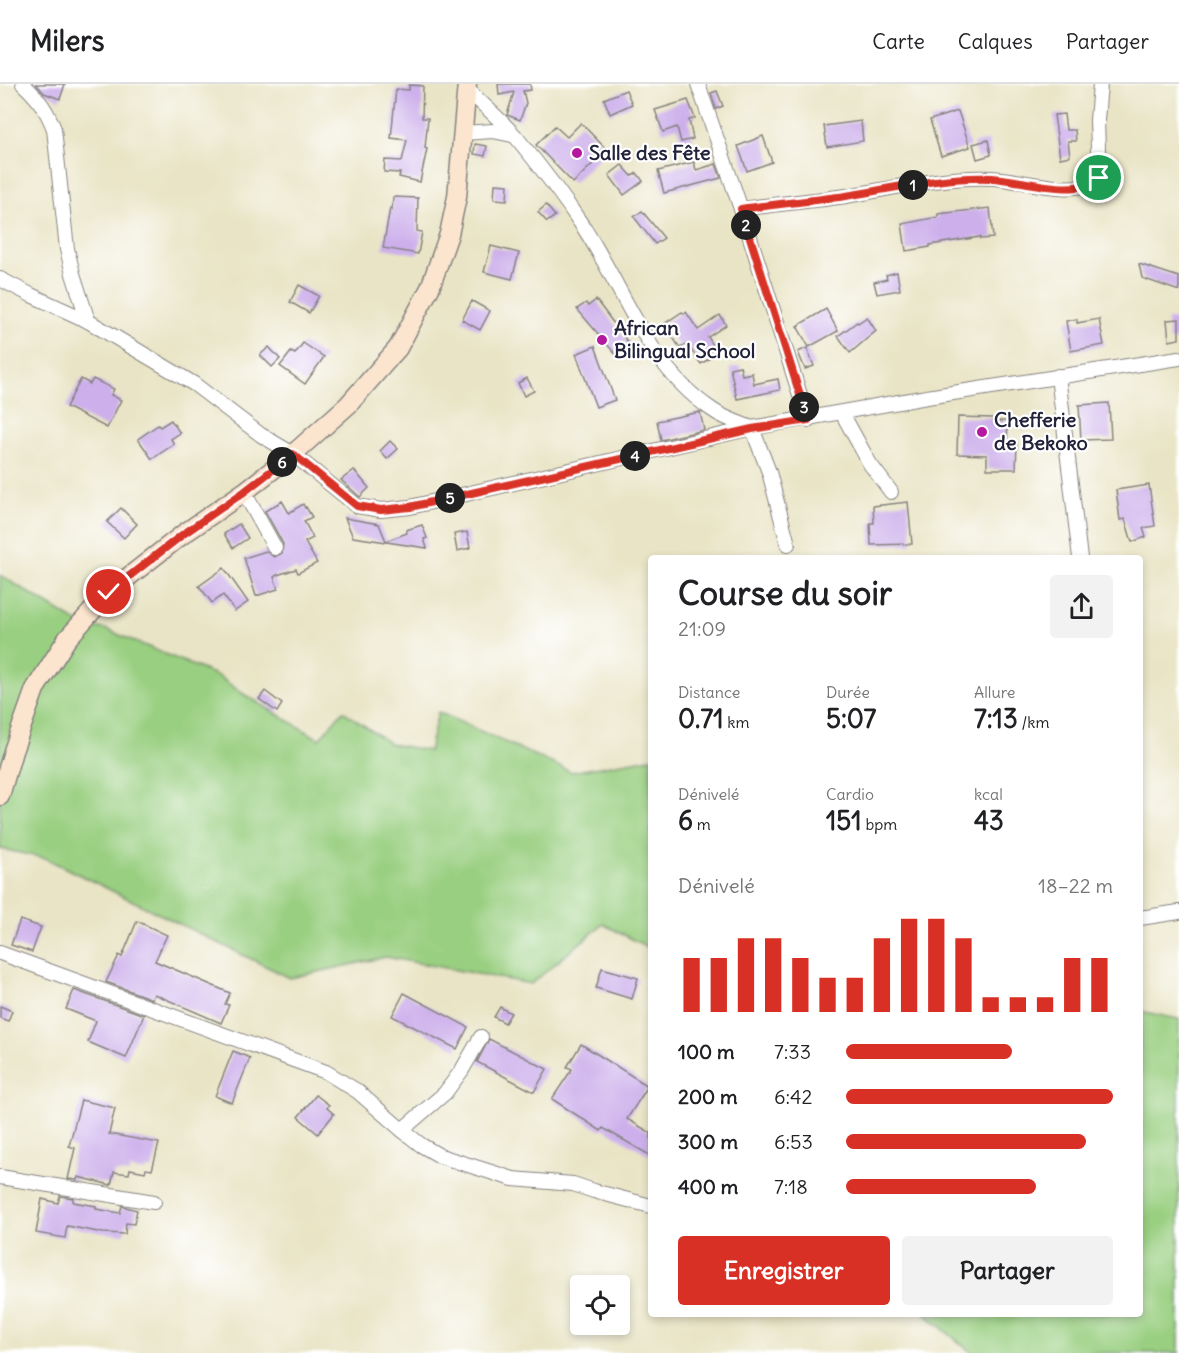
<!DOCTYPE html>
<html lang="fr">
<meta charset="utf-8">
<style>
:root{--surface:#fff;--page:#f2f2f2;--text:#202124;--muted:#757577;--line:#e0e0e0;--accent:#d93025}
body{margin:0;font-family:Delius,sans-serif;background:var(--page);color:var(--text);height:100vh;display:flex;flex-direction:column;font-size:22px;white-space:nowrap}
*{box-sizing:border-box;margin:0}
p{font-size:20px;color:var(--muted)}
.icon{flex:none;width:33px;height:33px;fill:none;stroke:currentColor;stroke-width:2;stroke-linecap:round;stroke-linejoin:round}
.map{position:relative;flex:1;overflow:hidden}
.panel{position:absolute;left:648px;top:471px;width:495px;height:762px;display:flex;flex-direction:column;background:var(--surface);border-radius:6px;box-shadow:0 3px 9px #0003}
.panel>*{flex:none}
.controls{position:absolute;left:570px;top:1191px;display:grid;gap:12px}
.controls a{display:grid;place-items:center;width:60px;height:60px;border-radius:6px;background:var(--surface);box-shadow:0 3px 9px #0003;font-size:30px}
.pin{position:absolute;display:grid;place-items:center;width:51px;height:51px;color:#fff;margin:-26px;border:3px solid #fff;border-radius:50%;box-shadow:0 2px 6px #0007}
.km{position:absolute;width:30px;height:30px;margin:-15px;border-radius:50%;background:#222;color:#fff;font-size:16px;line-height:30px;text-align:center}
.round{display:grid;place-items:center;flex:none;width:63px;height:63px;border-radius:6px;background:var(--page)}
.overview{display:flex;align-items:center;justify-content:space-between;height:102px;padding:0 30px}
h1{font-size:33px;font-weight:700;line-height:45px}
.metrics{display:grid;grid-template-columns:repeat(3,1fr);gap:9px;height:102px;padding:6px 30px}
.metrics div{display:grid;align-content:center}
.metrics b{font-size:26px;font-weight:700}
.metrics small{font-size:16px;font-weight:400}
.metrics p{font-size:16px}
.chart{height:168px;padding:12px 30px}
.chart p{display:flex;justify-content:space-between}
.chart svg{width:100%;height:108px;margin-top:6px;stroke:var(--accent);stroke-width:6}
.cta{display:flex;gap:12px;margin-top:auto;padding:12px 30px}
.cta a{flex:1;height:69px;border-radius:6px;background:var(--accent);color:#fff;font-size:24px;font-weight:700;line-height:69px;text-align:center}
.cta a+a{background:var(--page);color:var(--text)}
ul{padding:0 30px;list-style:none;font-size:20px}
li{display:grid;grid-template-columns:96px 72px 1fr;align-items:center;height:45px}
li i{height:15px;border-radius:8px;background:var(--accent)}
header{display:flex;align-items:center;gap:36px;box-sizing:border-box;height:84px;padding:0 30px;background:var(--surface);border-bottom:2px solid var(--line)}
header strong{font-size:28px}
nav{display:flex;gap:33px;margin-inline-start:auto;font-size:21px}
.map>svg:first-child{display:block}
</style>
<header>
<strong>Milers</strong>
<nav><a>Carte</a><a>Calques</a><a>Partager</a></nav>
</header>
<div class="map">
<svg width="1179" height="1269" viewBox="0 0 1179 1269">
<rect width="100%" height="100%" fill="#fff"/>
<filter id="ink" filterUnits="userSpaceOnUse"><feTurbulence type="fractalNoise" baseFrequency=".0167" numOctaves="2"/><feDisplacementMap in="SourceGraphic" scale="12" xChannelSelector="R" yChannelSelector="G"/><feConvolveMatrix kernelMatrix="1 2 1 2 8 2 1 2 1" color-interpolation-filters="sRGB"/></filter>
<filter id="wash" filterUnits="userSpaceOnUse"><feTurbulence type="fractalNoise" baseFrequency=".008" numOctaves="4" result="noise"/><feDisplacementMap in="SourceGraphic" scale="24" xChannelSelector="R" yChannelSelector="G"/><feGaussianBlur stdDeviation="1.35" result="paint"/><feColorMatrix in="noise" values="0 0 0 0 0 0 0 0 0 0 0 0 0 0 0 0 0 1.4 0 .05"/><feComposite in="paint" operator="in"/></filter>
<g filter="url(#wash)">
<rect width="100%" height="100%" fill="#e9e4c5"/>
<g fill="#99cf80" stroke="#5e785e" stroke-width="1.5">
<polygon points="0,491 83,542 105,545 218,592 242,609 319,655 343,627 391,660 429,667 438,628 571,688 651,674 651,865 603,840 531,900 386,873 290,894 45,774 0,765"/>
<polygon points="1140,927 1179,935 1179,1269 972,1269 925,1230 1140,1230"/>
</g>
<g id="blocks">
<g fill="#ccafeb">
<polygon points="36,0 65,0 60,15 44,9"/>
<polygon points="498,0 530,0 531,6 523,7 526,19 520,36 507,31 514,8 499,11"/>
<polygon points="409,1 423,2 422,34 428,34 425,64 427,65 420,98 399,93 400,89 384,88 385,76 402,77 407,56 391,54 396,5 409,6"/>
<polygon points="626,6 632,20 610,30 604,15"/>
<polygon points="717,7 723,22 716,25 711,9"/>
<polygon points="688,16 695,34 689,36 693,55 681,58 677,43 663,48 655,26"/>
<polygon points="958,27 970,63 941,72 930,36"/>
<polygon points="1064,30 1066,46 1075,46 1076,57 1068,57 1070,72 1060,74 1054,31"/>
<polygon points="861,37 863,57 827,63 824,42"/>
<polygon points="581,39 607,66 573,99 536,61 555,42 567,53"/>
<polygon points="763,52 772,78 747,87 738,62"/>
<polygon points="988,56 991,71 977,75 973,60"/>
<polygon points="475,60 487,62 485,72 474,70"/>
<polygon points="694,78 696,86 716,80 721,94 664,109 658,87"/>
<polygon points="622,81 632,92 637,89 643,97 624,111 609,91"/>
<polygon points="495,100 508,101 507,116 494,115"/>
<polygon points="393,113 418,114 417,147 422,148 418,170 383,164 390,124 392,126"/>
<polygon points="546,121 555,132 547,138 538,128"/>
<polygon points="990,124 993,154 980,155 980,153 930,161 930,163 906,167 902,140 938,133 938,130"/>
<polygon points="642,127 664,154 655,160 634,133"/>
<polygon points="491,162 519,169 512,195 484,188"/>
<polygon points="1139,180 1179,193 1179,207 1142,194"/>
<polygon points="897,188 900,206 877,210 874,198 887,195 886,191"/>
<polygon points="299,201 319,212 309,229 290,218"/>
<polygon points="596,216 630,261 617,272 577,225 586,219 588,222"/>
<polygon points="472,217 490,227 480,246 462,236"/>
<polygon points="826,225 838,247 809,263 797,242"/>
<polygon points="682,228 684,230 686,228 698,246 720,231 726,241 708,253 718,269 701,280 687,260 680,264 664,240"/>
<polygon points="867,233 876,247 850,269 838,252 857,238 858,239"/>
<polygon points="1077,235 1077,239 1099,235 1104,261 1071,267 1066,237"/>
<polygon points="1179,235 1179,255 1169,257 1167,236"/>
<polygon points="303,259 324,273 305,300 280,282 291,268 295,270"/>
<polygon points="595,262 615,316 596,323 576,270"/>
<polygon points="269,263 280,275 272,283 260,271"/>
<polygon points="807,264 814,282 805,285 798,268"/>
<polygon points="740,282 742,291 752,289 754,300 778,295 780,306 737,315 730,284"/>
<polygon points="527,294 534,307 524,312 518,299"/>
<polygon points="81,295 90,300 93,295 114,305 111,311 121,316 107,344 66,323"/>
<polygon points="1109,319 1111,355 1081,356 1079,321"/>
<polygon points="700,328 704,346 661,356 657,337"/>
<polygon points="958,333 993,334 993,337 1008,337 1007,359 1017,359 1016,385 987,385 987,371 957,370"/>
<polygon points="171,336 180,349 171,355 174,360 152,375 138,355 158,341 160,343"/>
<polygon points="390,357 398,365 387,375 380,367"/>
<polygon points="354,386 369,404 360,413 341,396"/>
<polygon points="1149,401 1155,442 1143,444 1146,453 1132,458 1125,435 1120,436 1116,406"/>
<polygon points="282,417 289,429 303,420 305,424 306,423 312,433 304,437 313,454 305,458 317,479 298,489 296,485 277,491 274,493 278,505 256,512 244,474 266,467 274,473 282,469 283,460 265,427"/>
<polygon points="908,418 912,460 871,461 870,439 874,439 873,422"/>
<polygon points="121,424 137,440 124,454 107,438"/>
<polygon points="345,434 379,440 386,457 407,449 406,446 422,441 427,454 424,455 427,464 353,453"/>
<polygon points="239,440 248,454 233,464 224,450"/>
<polygon points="467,448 470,464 457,467 454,450"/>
<polygon points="224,484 248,518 235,527 223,511 212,519 199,502"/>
<polygon points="265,607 282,620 277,628 259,615"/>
<polygon points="20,836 41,843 32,868 11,861"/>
<polygon points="137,837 167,851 155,877 230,909 225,920 229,921 221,939 154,910 152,915 106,898 119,871 122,873"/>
<polygon points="602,884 638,894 632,915 596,904"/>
<polygon points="74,906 144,931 126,974 88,958 96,937 66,925"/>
<polygon points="404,909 468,943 457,965 392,932"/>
<polygon points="0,922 12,927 8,937 0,934"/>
<polygon points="500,923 511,929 505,939 494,933"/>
<polygon points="489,955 547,985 534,1008 477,978"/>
<polygon points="581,960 648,1002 627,1035 651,1049 651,1072 603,1044 601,1047 552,1015 572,985 567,983"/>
<polygon points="233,967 250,974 232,1019 215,1012"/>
<polygon points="316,1011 329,1021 327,1024 334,1030 318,1050 298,1033"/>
<polygon points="81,1016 115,1024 109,1050 159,1059 152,1086 146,1085 145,1088 130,1085 129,1090 114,1088 111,1101 78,1093 77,1096 68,1095 75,1064 69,1062"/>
<polygon points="60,1112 73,1114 73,1118 96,1122 96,1125 120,1129 122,1122 137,1126 134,1140 126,1139 125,1150 103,1149 67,1142 65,1154 36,1149 42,1115 58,1119"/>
</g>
</g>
</g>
<g filter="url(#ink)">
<use href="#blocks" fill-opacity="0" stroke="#868380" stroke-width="1.5"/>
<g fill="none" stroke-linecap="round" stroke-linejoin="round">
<g stroke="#868380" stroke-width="16">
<g id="street">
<path d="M23,0C38,14 47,26 54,45L67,165L73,190L88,237"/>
<path d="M698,0L741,125C776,120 811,117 846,112C895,104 943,92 992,94C1021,95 1077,115 1099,94L1097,36L1100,0"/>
<path d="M467,5C483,21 501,36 516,53C540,82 563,112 584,144C624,205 648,283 711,325C723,334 739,339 752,344L769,388L788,460"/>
<polyline points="463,49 493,47 512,51"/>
<polyline points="741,125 808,336"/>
<polyline points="0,195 31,211 88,237 194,300 261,351 293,370 357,422 381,426 410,423 752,344 927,313 1179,274"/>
<polyline points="1058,292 1080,474"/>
<polyline points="842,329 870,380 891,408"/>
<polyline points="244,408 275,464"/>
<polyline points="1140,834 1179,828"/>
<polyline points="0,869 326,988 357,1007 402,1046 421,1061 440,1072 513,1095 573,1100 594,1107 651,1122"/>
<polyline points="402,1046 445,1009 462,986 481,953"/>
<polyline points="0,1093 154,1118"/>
</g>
</g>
<g stroke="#868380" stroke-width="21">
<polyline id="secondary" points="0,712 13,667 35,605 67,555 109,508 182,451 244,408 293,370 348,321 398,264 430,204 449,150 457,113 467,0"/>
</g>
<use href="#street" stroke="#fff" stroke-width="14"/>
<use href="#secondary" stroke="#fbe5cf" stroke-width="18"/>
</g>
</g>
<g fill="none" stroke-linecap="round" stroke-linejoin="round" filter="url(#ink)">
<g stroke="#fff" stroke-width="12">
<path id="route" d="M109,508L182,451L244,408L293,370L357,422L381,426L410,423L752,345L808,336L741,125C776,120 811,117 846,112C895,104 943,92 992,94C1021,95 1077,115 1099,94"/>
</g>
<use href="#route" stroke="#d93025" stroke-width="8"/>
</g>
<g fill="#b5179e" stroke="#fff" stroke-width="2">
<circle cx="577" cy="69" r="6"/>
<circle cx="602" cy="256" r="6"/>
<circle cx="982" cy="348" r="6"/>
</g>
<g text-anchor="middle" stroke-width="4.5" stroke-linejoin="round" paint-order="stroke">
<g font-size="20" font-weight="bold" fill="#22223b" stroke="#fff" text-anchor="start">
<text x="589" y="76">Salle des Fête</text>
<text x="614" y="251">African<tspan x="614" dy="23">Bilingual School</tspan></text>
<text x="994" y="343">Chefferie<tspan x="994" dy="23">de Bekoko</tspan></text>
</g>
</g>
</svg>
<div class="controls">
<a><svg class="icon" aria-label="locate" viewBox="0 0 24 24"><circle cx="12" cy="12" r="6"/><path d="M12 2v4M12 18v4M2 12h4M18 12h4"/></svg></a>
</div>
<div class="pin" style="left:1099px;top:94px;background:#1e9e55"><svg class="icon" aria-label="arrive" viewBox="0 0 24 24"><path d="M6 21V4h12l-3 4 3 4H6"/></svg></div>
<div class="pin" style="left:109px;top:508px;background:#d93025"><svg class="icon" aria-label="check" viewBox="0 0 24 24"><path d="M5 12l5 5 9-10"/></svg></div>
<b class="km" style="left:913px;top:101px">1</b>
<b class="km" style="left:746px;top:141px">2</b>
<b class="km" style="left:804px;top:323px">3</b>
<b class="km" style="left:635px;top:372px">4</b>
<b class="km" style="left:450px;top:414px">5</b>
<b class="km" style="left:282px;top:378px">6</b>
<section class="panel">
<div class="overview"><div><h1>Course du soir</h1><p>21:09</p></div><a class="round"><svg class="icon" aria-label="share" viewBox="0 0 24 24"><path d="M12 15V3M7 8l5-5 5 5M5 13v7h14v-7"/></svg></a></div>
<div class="metrics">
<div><p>Distance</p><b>0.71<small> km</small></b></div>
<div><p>Durée</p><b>5:07</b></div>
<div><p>Allure</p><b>7:13<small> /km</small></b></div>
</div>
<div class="metrics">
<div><p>Dénivelé</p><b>6<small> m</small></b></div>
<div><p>Cardio</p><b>151<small> bpm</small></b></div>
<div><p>kcal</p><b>43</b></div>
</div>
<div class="chart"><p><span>Dénivelé</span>18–22 m</p>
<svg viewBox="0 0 160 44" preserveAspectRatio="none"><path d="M5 44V22M15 44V22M25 44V14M35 44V14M45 44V22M55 44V30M65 44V30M75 44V14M85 44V6M95 44V6M105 44V14M115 44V38M125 44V38M135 44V38M145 44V22M155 44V22"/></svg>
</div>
<ul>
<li><b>100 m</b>7:33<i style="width:62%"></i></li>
<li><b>200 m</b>6:42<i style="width:100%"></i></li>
<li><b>300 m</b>6:53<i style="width:90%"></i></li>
<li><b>400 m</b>7:18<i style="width:71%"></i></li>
</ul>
<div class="cta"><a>Enregistrer</a><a>Partager</a></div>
</section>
</div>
